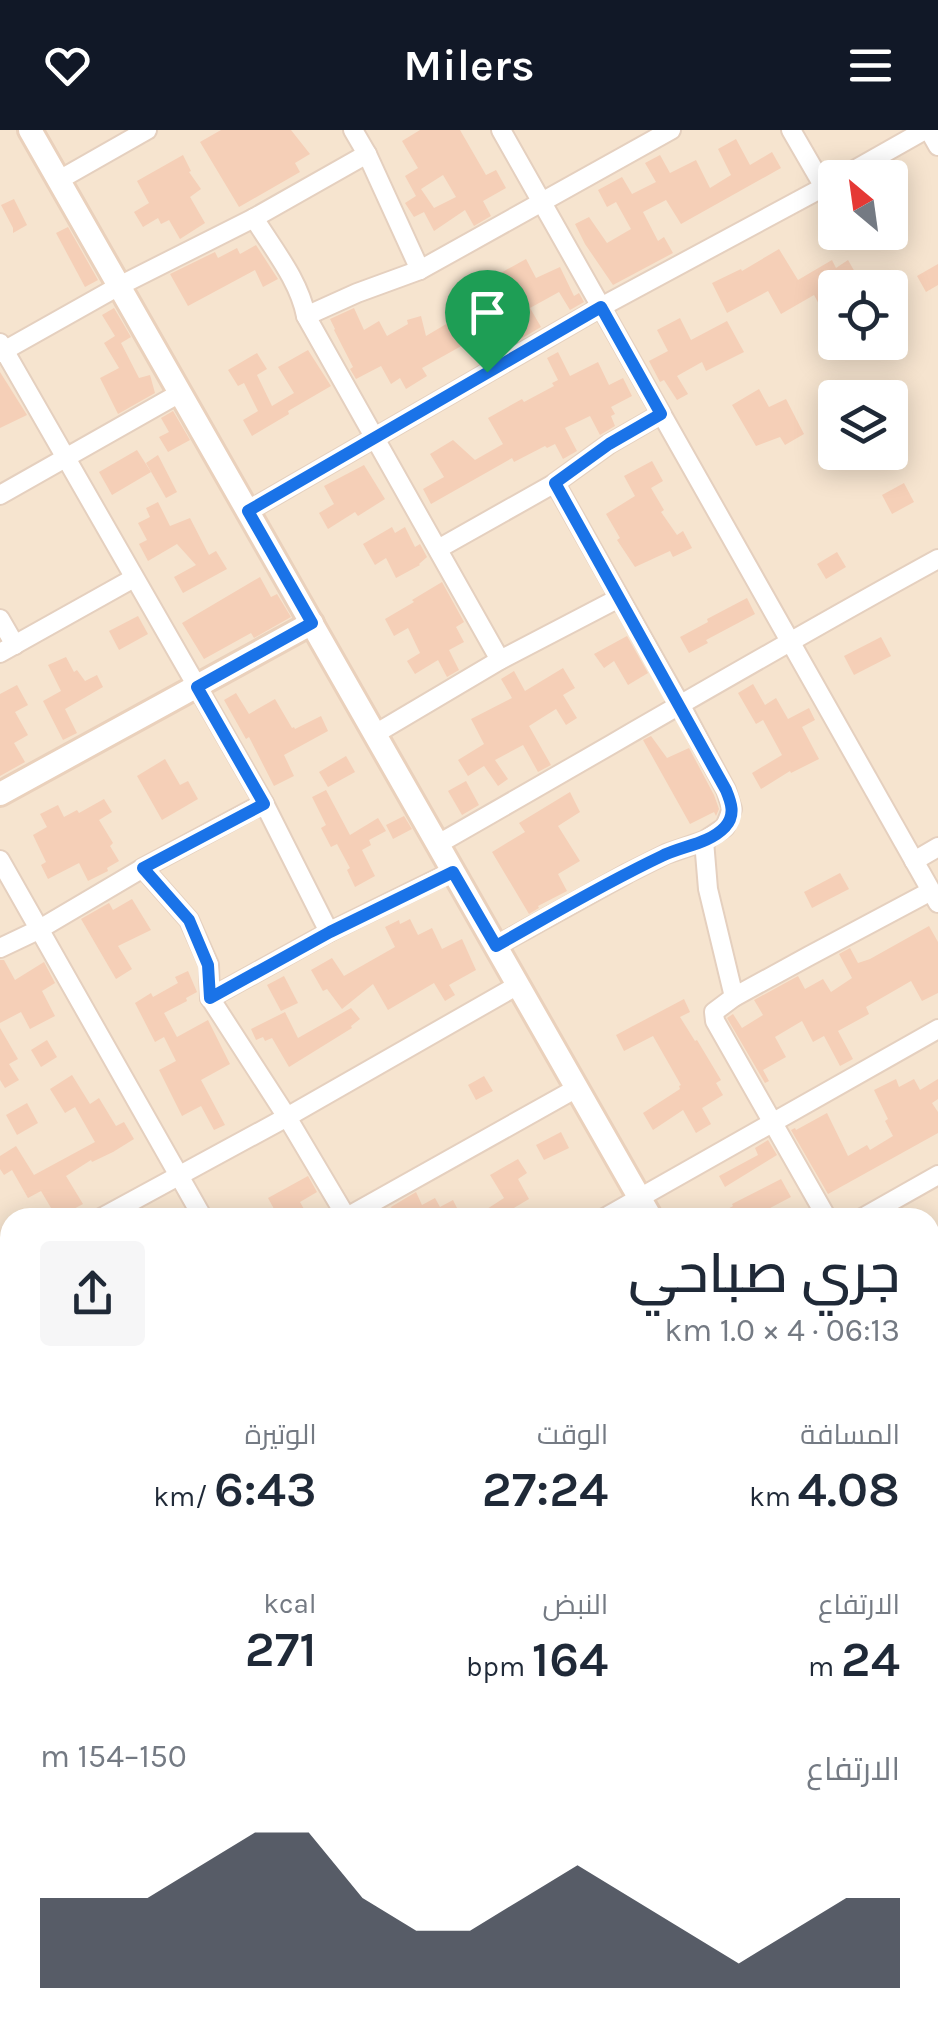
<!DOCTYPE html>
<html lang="ar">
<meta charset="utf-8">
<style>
:root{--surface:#fff;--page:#f6f6f7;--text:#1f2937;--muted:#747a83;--accent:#111827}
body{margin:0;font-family:Karla,Cairo,sans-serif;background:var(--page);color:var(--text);direction:rtl;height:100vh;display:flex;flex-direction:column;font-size:38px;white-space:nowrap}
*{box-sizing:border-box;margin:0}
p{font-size:32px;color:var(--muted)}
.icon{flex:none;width:55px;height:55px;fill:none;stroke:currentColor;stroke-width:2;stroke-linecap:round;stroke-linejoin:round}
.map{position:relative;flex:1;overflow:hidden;direction:ltr}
.side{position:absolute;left:0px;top:1078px;width:940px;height:812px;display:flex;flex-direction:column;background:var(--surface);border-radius:30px 30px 0 0;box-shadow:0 5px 25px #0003;direction:rtl}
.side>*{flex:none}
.needle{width:65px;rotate:331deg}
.controls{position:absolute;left:818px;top:30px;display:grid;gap:20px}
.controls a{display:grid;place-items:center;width:90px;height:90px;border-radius:10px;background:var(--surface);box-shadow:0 5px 25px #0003;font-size:50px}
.pin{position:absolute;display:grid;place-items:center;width:85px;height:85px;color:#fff;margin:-102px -42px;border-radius:50% 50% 50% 0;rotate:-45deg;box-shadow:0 0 10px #0007}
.pin .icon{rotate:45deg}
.round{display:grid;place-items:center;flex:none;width:105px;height:105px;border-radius:10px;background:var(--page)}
.overview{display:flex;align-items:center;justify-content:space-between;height:170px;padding:0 40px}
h1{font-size:55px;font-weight:600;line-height:75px}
.figures{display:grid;grid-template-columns:repeat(3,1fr);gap:15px;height:170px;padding:10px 40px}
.figures div{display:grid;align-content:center}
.figures b{font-size:50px;font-weight:600}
.figures small{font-size:28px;font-weight:400}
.figures p{font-size:28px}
.chart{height:280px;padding:20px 40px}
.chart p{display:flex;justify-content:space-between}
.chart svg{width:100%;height:180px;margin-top:10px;fill:var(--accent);opacity:.7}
header{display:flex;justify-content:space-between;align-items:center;height:130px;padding:0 40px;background:var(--accent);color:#fff;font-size:45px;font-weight:600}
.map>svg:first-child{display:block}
</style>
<header><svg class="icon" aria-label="menu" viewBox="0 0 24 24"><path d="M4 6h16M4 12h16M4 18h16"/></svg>Milers<svg class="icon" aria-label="heart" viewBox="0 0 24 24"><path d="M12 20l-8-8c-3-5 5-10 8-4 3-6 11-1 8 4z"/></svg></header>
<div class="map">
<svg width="938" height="1888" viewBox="0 0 938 1888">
<rect width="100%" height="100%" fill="#fef3e1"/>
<path fill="#f6e4cf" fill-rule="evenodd" d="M0,0H938V1888H0ZM835,48H890V102H835ZM835,158H890V212H835ZM835,268H890V322H835ZM10,1088H930V1880H10Z"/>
<g fill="#f5cfb7" fill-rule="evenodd">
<polygon points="221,0 291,0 310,24 295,33 300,42 239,77 200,12"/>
<path d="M420,0H460L486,45L496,40L506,58L483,71L491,86L474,96L465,80L434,101L424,82L414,87L405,73L416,66L405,46L418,38L402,11ZM443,45L456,67L434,78L421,59Z"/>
<polygon points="736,9 750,35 772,22 781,38 681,94 666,70 643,82 658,111 664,107 673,123 613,155 585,114 575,94 589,87 607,113 631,99 616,72 607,77 598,60 622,47 632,64 656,52 645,33 660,25 670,43 696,30 710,58 731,45 718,19"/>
<polygon points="183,25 191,41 189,42 201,59 190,67 205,93 180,109 169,90 161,94 158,88 143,97 134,82 149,73 137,51"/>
<polygon points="14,69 27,95 13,103 13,98 1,75"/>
<polygon points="68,97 98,150 85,157 56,103"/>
<polygon points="256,115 278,149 263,157 255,140 188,176 170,144 215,122 218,128 237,118 240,124"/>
<polygon points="779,119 798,150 832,130 836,138 848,130 864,158 835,158 835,170 821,178 814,165 781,184 768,161 727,183 712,153 741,139 742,141"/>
<polygon points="526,129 536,148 560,137 574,166 579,163 584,172 570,180 559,162 530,178 541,197 502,220 490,200 422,238 427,246 406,259 400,248 391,254 381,236 356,249 350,239 353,237 334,200 335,199 330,189 354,178 364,200 379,191 387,206 408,194 407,190 421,186 426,206 463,184 467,190 503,169 502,167 508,163 497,145"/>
<polygon points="938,134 938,155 926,162 917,146"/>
<polygon points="114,178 131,207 121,213 139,248 150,245 155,263 118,284 100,248 119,238 104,213 115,206 102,185"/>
<polygon points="680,188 691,210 727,191 744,222 706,241 702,232 677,246 688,264 677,270 664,250 660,252 649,231 668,221 657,200"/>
<polygon points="308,220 331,256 288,281 289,284 252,306 243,290 258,281 244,253 238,256 228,240 257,223 267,239 257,245 272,276 294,263 278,237"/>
<polygon points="558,222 570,246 598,232 609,255 623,248 632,266 611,277 615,284 611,286 615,296 600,305 590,286 565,298 577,321 563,329 555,314 547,318 545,316 514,332 512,328 431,374 423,359 444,347 430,324 453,310 475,330 503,314 488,288 522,269 524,272 554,256 552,253 558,250 547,228"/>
<polygon points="0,242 27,285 0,298"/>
<polygon points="759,259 769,277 786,269 804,304 785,315 780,307 756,316 732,275"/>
<polygon points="173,281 190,310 168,322 159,307 169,302 161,288"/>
<polygon points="137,320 151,342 112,365 99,342"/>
<polygon points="158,325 177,362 166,368 146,333"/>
<polygon points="652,331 663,351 651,358 664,380 661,382 677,405 683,401 692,418 673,427 670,421 635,437 617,410 620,408 606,384 635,366 624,346"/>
<polygon points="364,335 385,369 358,386 355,382 328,399 319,383 334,374 324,356"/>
<polygon points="904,353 914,372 892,384 882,365"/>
<polygon points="158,372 170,396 190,388 209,425 216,421 227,439 183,463 174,447 196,435 177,414 148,431 139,414 147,410 138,393 150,387 146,378"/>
<polygon points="392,397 395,403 405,397 415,417 420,414 427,427 419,434 420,435 396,448 386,428 375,435 363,414"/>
<polygon points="837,422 846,437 826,449 817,434"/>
<polygon points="260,447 271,467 277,464 291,487 254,508 251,503 204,529 182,493"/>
<polygon points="442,452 464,492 456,497 464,512 449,520 459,540 447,547 438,530 415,544 407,531 420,523 408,498 394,506 385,489 414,472 412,470"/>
<polygon points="747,468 755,484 706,510 708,513 689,523 680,507 708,492 707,489"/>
<polygon points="138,486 148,504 119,520 109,501"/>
<polygon points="627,506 648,543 628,555 614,531 604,538 594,524"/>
<polygon points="881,507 891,526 854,545 844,526"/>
<polygon points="66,527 74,542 77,540 85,551 97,545 103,557 65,579 77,603 63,610 43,571 61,561 48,535"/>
<polygon points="563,538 575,558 563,565 577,588 566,595 556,579 529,596 551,635 538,642 523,615 495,630 508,649 498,656 484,636 468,646 458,630 484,614 471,589 512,568 501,549 514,541 525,561"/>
<polygon points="753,554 765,575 776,568 788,589 809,578 815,590 802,597 819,629 791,643 790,641 761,659 752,643 782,625 763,590 756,594 738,563"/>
<polygon points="17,555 28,575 15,582 28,605 14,613 25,632 0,646 0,564"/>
<polygon points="236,563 249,584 275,569 292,598 294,597 295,599 321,586 328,601 284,625 294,646 274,656 249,607 246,609 224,570"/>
<polygon points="651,606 667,628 689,618 714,665 719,679 716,686 714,682 690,694 643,610"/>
<polygon points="346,626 355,642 328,657 319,642"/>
<polygon points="165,629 180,655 188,651 198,669 162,690 137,646"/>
<polygon points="466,651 479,675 462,685 448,661"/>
<polygon points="326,660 350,705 378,688 386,701 369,710 371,715 362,720 375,746 355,757 347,740 350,738 337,714 331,717 321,698 326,695 312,667"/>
<polygon points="570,662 580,682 558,696 580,731 558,744 567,761 538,776 539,778 529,784 492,722 525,702 519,693"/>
<polygon points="104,669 112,682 99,690 113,713 110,716 119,731 107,738 108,741 88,751 79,733 48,749 41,735 46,732 33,705 47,697 40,684 58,675 64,687 77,680 79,683"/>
<polygon points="404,686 412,699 393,709 386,695"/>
<polygon points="840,743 849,759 812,778 804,762"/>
<polygon points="132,769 151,800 118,816 132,839 116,849 81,789 109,773 113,780"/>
<polygon points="410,789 418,805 432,798 442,819 462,809 476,840 449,855 455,865 445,871 434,853 388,880 373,854 342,879 327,859 323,861 311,840 332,828 344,846 395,817 385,797 399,790 400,794"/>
<polygon points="929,796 938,812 938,863 922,871 911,851 866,877 869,884 838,901 853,929 840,936 824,906 813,912 802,891 775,907 786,927 763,940 769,951 765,953 727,888 733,884 742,898 763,885 754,870 798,846 805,859 823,849 831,862 852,848 839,824 850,818 858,833 870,829"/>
<polygon points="0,830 4,830 15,850 44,832 55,853 42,861 55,886 30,899 21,882 0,893"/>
<polygon points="188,841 197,862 186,868 187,871 164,883 177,907 208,890 230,934 201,950 225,995 214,1000 201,976 182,986 159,940 176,931 164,907 155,912 135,873 151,863 153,867 178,853 175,847"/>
<polygon points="284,846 298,873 281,881 267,855"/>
<polygon points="684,869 690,882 680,887 695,911 697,910 721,950 716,953 723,965 702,978 711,994 696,1003 683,980 653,1000 643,983 680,959 679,956 681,955 653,906 624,921 616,905"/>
<polygon points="351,878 360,889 351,896 352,898 289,937 272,908 265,911 263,907 256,910 251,899 285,882 298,908"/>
<polygon points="0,898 18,929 9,934 19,950 5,958 0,950"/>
<polygon points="47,910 57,927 41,937 31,920"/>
<polygon points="72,945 90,974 99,968 116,996 124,992 134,1009 113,1022 92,1032 91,1030 66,1046 83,1074 57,1088 41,1061 28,1068 12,1040 4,1045 0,1039 0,1026 16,1016 34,1045 95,1012 75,977 65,983 50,959"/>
<polygon points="484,946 493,961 476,970 468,955"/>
<polygon points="896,949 899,957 914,949 920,960 938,949 938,969 932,973 938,982 938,1003 828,1064 791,1000 795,998 796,1000 827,983 848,1026 867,1015 870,1020 893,1006 885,991 888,989 874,960"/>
<polygon points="27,973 38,993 17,1005 6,985"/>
<polygon points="561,1002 569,1018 544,1030 536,1015"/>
<polygon points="768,1010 777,1025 725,1057 719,1046 758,1025 755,1018"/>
<polygon points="518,1029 527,1043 518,1049 529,1069 507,1082 510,1088 473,1088 504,1068 490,1045"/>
<polygon points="308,1046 317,1062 300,1072 309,1088 279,1088 268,1068"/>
<polygon points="781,1049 791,1067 751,1088 712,1088 733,1076 732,1074"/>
<polygon points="416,1062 422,1075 435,1068 440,1077 453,1070 462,1088 396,1088 391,1077"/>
</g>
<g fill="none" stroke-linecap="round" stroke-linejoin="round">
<g stroke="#e5d0bf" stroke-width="22">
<g id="street">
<polyline points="353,0 367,24 420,140"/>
<polyline points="501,0 938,773"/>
<polyline points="791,0 824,57"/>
<polyline points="929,0 938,16"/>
<polyline points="840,48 925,0"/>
<polyline points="59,50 147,0"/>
<path d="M254,88C273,119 299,150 306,186L500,530"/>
<polyline points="306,186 357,163 420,140 671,0"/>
<polyline points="0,213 264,673 329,802"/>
<polyline points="0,223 119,156 254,88 367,24"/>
<polyline points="0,365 180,263"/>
<polyline points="248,381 601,177 835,51"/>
<polyline points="438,419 555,353 609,314 661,284"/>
<polyline points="0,489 15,515"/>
<polyline points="0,523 134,448"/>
<polyline points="375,604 500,530 619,468"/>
<polyline points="704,711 708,759 734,867"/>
<path d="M438,714C605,619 770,521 938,429"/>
<polyline points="0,730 203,1088"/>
<polyline points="914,731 938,717"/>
<polyline points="143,738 189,790 209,835 210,868 287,987 347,1088"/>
<polyline points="496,816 628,743 666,724 704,711 725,697 732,679 726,660 681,576 555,353"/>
<polyline points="0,818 38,800 143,738 264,673"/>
<polyline points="210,868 329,802 453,741"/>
<polyline points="101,1088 287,987 518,855"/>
<polyline points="345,1088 577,958"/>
<polyline points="604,1088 938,899"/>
<polyline points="827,1088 715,891 714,882 734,867 809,826 931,761"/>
<polyline points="862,1088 938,1045"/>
<polyline points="0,1144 10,1138"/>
<polyline points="0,1173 10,1191"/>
<polyline points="930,1275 938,1289"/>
<polyline points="0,1281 10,1275"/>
<polyline points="930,1339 938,1335"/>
<polyline points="0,1429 10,1423"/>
<polyline points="930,1486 938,1481"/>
<polyline points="0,1500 10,1517"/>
<polyline points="0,1575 10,1569"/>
<polyline points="930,1629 938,1624"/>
<polyline points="0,1761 10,1778"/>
<polyline points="930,1849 938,1863"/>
<polyline points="0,1859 10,1854"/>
<polyline points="513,1880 517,1888"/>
<polyline points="653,1880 658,1888"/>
<polyline points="215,1888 230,1880"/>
<polyline points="471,1888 485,1880"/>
<polyline points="740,1888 753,1880"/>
</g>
</g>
<g stroke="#ead1bc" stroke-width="28">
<g id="secondary">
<polyline points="30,0 651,1088"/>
<polyline points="0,664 312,493"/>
<polyline points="930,1577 938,1591"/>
</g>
</g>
<use href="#street" stroke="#fff" stroke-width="18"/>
<use href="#secondary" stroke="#fff" stroke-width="22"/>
</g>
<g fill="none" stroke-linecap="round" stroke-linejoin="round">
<g stroke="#fff" stroke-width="20">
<path id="route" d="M601,177L661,284L609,314L555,353L726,660C731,672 736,685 725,697C709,714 682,716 662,726C605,753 551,785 496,816L453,742L330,802L210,868L208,835L189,790L143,738L264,674L197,557L312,493L248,381Z"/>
</g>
<use href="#route" stroke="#1a73e8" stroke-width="12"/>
</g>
</svg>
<div class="controls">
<a><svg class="needle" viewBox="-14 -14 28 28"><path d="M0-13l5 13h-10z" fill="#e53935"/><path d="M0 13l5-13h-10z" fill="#747a83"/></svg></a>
<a><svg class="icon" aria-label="locate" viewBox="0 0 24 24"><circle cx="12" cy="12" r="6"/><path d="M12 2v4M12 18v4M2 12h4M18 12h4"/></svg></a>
<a><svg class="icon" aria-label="layers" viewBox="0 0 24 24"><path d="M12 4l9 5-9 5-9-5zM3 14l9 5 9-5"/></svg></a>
</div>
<div class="pin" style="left:487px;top:242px;background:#1e9e55"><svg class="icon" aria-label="arrive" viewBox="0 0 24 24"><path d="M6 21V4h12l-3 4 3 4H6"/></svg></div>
<section class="side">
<div class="overview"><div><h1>جري صباحي</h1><p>06:13 · 4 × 1.0 km</p></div><a class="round"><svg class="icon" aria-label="share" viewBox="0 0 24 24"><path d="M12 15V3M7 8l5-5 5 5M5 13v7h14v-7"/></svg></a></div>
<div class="figures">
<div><p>المسافة</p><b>4.08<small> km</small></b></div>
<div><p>الوقت</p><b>27:24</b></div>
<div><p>الوتيرة</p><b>6:43<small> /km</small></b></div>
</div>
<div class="figures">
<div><p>الارتفاع</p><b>24<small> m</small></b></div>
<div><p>النبض</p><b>164<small> bpm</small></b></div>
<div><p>kcal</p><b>271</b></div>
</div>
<div class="chart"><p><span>الارتفاع</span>150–154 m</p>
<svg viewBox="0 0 160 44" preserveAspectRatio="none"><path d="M0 44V22L10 22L20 22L30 14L40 6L50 6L60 22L70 30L80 30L90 22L100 14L110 22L120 30L130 38L140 30L150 22L160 22V44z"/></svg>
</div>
</section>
</div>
